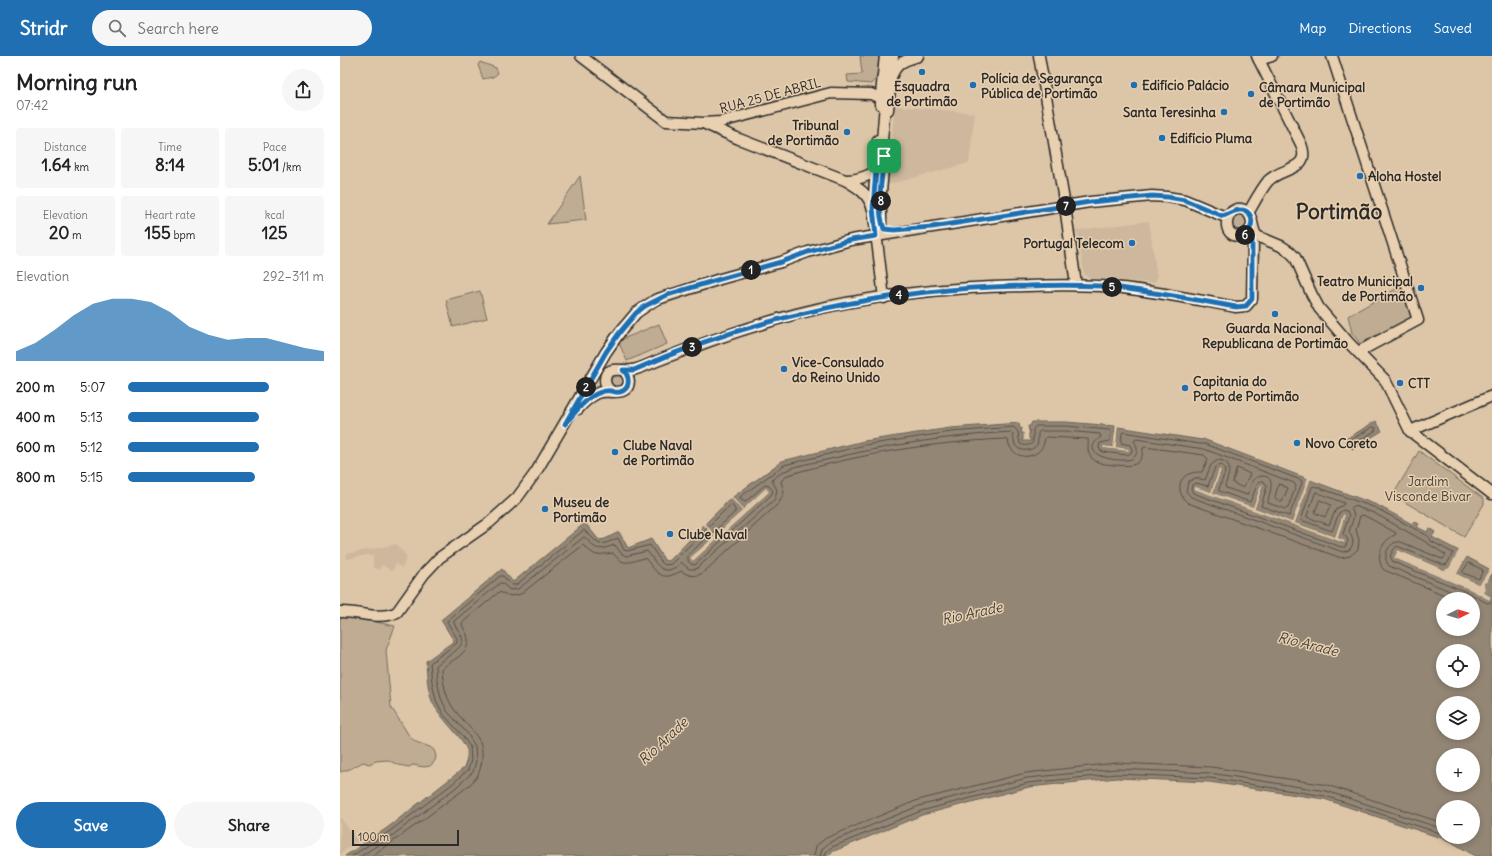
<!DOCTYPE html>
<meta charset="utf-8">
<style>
:root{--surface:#fff;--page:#f6f6f6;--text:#202124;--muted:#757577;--accent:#1f6fb2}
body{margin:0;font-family:Delius,sans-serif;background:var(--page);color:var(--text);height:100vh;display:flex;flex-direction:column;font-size:15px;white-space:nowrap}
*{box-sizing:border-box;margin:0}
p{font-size:13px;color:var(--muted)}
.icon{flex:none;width:22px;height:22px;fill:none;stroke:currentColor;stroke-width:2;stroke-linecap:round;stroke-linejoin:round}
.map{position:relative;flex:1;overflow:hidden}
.drawer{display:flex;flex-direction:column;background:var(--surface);width:340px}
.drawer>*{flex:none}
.needle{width:26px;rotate:85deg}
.controls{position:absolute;left:1096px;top:536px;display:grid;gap:8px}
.controls a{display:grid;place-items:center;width:44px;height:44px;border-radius:50%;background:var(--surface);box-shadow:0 2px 6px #0003;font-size:20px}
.scale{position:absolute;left:12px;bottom:10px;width:107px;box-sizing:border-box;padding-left:4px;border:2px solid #2b2b2b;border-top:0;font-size:11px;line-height:14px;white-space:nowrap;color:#2b2b2b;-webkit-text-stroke:3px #e8d0b0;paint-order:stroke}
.pin{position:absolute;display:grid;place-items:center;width:34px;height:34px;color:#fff;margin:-17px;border-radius:8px;box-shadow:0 2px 6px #0006}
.km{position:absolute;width:20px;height:20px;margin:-10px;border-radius:50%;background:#222;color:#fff;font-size:11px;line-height:20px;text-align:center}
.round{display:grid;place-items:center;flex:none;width:42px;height:42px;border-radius:21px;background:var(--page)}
.summary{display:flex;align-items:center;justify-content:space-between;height:68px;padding:0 16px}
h1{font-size:22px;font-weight:700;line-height:30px}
.figures{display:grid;grid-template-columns:repeat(3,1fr);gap:6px;height:68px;padding:4px 16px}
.figures div{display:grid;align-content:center;border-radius:4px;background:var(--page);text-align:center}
.figures b{font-size:17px;font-weight:700}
.figures small{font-size:11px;font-weight:400}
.figures p{font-size:11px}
.chart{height:112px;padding:8px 16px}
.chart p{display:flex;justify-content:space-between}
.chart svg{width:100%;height:72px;margin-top:4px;fill:var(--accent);opacity:.7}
.primary-button{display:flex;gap:8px;margin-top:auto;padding:8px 16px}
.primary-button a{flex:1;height:46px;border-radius:24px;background:var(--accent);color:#fff;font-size:16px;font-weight:700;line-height:46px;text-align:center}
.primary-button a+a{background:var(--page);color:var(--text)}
ul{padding:0 16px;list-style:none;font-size:13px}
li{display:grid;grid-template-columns:64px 48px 1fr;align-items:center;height:30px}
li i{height:10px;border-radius:5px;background:var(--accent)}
header{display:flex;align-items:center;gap:24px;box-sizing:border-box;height:56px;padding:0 20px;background:var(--accent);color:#fff}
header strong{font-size:19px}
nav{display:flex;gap:22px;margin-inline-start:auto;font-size:14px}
.search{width:280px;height:36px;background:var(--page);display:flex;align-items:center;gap:10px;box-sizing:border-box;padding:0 14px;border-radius:22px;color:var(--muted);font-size:15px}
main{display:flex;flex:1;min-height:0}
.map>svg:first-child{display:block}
</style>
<header>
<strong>Stridr</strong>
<div class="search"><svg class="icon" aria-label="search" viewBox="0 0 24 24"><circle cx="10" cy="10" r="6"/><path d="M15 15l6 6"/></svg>Search here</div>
<nav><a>Map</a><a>Directions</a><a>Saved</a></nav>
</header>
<main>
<section class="drawer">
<div class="summary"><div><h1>Morning run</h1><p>07:42</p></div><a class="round"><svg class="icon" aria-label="share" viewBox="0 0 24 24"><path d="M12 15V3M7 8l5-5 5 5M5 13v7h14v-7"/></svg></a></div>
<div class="figures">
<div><p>Distance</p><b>1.64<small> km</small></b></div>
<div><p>Time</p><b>8:14</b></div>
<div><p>Pace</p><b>5:01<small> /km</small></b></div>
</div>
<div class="figures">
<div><p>Elevation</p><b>20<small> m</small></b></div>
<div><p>Heart rate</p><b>155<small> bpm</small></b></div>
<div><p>kcal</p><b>125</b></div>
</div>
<div class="chart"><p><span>Elevation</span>292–311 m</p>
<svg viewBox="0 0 160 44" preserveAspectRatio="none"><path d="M0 44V38L10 33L20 25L30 16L40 9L50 6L60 6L70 8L80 14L90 23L100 28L110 31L120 30L130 30L140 33L150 36L160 38V44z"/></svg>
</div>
<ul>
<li><b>200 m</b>5:07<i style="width:72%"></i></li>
<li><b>400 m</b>5:13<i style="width:67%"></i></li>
<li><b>600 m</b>5:12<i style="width:67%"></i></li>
<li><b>800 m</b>5:15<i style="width:65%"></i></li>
</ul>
<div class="primary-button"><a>Save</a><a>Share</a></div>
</section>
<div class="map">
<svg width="1152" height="800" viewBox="0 0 1152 800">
<rect width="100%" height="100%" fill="#ddc6a8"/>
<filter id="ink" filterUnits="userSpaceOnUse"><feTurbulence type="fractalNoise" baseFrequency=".025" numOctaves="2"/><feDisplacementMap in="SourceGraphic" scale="8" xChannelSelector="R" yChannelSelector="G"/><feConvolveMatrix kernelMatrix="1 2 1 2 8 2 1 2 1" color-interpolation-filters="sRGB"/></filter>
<g filter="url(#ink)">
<g fill="#cdb89d">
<polygon points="555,50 635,57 629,107 547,129"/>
<polygon points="809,165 817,222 814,227 749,222 744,218 738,177 731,175"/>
<polygon points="57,488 58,491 67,500 62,512 56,508 52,515 42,509 39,514 33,511 33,501 27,499 7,503 6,498"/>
<polygon points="0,761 18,785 0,798"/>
</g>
<g fill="#bfac93" stroke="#756c5f">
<polygon points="520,0 539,0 537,21 531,28 508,26 507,19 522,18"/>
<polygon points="140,6 156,12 158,17 153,21 143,23 138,9"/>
<polygon points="240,120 246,164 207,168"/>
<circle cx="899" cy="167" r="8"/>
<polygon points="1063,229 1075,263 1022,290 1012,277 1008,260"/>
<polygon points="140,235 147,262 113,271 106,244"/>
<polygon points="319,268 327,288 287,305 278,285"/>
<circle cx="277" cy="325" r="7"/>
<polygon points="1079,395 1144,443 1144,448 1124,481 1053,439"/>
<polygon points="0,560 17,562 55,570 46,594 51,651 70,681 76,686 90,691 94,694 96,700 95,705 90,710 84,711 73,709 69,711 58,709 48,704 36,705 29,708 23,706 10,713 0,716"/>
</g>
<g fill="#938675" stroke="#696257" fill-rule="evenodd">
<polygon points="1036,365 1042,375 1012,393 1006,383"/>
<path d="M692,366H726L775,370L773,391L763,390V392L788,395V393L776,391L778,371L862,384L863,383L968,423L952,466L915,452L923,430L921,429L913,451L873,437L881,414L879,413L871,436L855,433L1004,487L1005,485L998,482L1005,459L1003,458L995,481L955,467L970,424L1037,449L1072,468L1074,465L1079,468L1077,471L1087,476L1089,472L1095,476L1092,481L1119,495L1109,512L1104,514L1058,494L1054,502L1131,534L1149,544L1151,541L1143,536L1145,534L1144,527L1147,526L1152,518V800H1135L1110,785L984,743L869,726L777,722L689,731L582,759L494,795L487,800H5L47,772L124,712C126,706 128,700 127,694C123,681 99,662 92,645C87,632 87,618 86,605L114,585L101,564L162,513L173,526L245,467L259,484L265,483L279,476L288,492L311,483L325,505L330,504L364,469L374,480L351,502L353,505L429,436L426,433L403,453L393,441L442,405L524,385L610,372L679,367L680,373L682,372L681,377H683V384L682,385H691V383H689V377L690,375H689L688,370H690ZM1103,543H1133V573H1103ZM1103,595H1133V625H1103ZM1103,647H1133V677H1103ZM1103,699H1133V729H1103ZM1103,751H1133V781H1103Z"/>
<polygon points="391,442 402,455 375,479 365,468"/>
<polygon points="1127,501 1149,513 1142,526 1138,528 1117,518"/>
</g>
<g fill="#ddc6a8">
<polygon points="776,369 778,369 776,391 789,393 788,395 763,392 763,390 773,391"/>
<polygon points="879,413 881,414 873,437 913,451 921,429 923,429 915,452 952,466 968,421 971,422 955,467 995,481 1003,458 1005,459 998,482 1005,485 1004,487 854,433 855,431 871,436"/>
<polygon points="426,432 429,436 353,505 350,502 374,481 362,467 364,466 375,479 402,455 390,441 391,440 403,453"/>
<polygon points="1058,494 1104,514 1109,512 1119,494 1121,496 1111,513 1104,516 1058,497 1057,501 1131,532 1142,537 1143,528 1138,530 1115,519 1125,500 1127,499 1117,518 1138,528 1142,525 1150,512 1151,513 1145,525 1152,516 1147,526 1144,527 1145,534 1143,536 1151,541 1149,544 1131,534 1054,502"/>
</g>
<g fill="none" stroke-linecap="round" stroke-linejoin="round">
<g stroke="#554f49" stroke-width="1">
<polygon points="1033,371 1036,372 1035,375 1015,387 1012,386 1013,383"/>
<polygon points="897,412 910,418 903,432 893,427"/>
<polygon points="939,428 948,432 942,446 935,442"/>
<polygon points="976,436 1004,447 1003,449 996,453 989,469 967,461"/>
<polygon points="980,444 991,449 985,461 975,457"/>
<polygon points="1129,507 1143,514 1139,523 1123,517 1123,515"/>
<path d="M12,800L50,775L111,729L128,714L131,704L130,691L123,680L103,658L96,644L92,626L90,607L117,587V582L107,566L108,564L160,520H163L171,529H176L244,474L259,488L266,487L278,482L284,494L287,495L310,489L322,507L325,509L331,508L389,450L392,449L395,453V456L348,499V505L351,508L355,509L431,439L433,435L429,430L425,429L405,446L400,443V441L444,409L525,389L611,376L674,371L678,376L680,388C684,390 691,390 693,386V373L696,370H726L769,374L771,376L770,385L760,387L759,391L760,394L763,396L787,399L791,397L792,393L790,389L781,387L782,377L783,376L860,388H865L961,424L962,427L949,460L921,450L927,430L924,425H920L918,427L910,446L879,435V433L885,416L884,411L881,409L875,411L868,430L856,427L852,429L851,433L853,437L1001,491H1005L1008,485L1007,482L1003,478L1009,460L1007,455L1003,454L999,457L992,475L961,464L972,431L974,430L1036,452L1088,480L1091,485L1113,497L1107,508L1104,509L1057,490L1054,493L1050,500L1053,506L1129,537L1147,547L1152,546"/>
<path d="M21,800L53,779L114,733L133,716L136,705L135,690L127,677L107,655L101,642L97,625L96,610C102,602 126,593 122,581C120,576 116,572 114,567V565L160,527H162L170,534L178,533L244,481C247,483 250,487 253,490C260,496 269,490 275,489L281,497L286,500L307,495C314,503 320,520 334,512C337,511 339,508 341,506L349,513H356L435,443L437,434L432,424C447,410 467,408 486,404C546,389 609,380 671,376L673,379C674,382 674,386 675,389C680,397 692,395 697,389L698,385V377L700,375H726L760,378L761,381C735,400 780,407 792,403C799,398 798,391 794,385L796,383L864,393L954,427L956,430L948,452L945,453L928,447C928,439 938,420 922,420C919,420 915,422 913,424C910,429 910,435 907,439L886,432L885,430C888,420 895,405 878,404L871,409L865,424L855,422L848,426L846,435L851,441L1003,496L1009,494C1015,488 1013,482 1009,476L1014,460L1011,451L1014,450L1034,457L1084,485L1106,499L1104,502L1102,503L1061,486C1049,484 1041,501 1049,510L1129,543"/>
<path d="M31,800C56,784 80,766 103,749C114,740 128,732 136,722C142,714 144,695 140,686C133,672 120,663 112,650C105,639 103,626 102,613C110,604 129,599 128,584C128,577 122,572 122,567L159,536L171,540L181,538L243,489L251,496L256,499L273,497C284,512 290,505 305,502C317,516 320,527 341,515C349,520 356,522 364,516L439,447L444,437L441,425L448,419C518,398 593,386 666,383L668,384C671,407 703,405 705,382L707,381L748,383C749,389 746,395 751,401C756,408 766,408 774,409C789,410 803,412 803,392L805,391L864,399L868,403L862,416C858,416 853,416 849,418C836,423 838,440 848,447L1001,502L1010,500L1018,493L1019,484L1016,474L1020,460L1023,459L1031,463L1056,477L1055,479C1042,484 1034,502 1044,514L1114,543"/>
<polyline points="474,800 476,790 486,782 578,744 686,717 776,707 871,711 987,729 1103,767"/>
<polyline points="480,800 482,793 490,786 579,750 687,722 776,713 870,717 986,735 1103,773"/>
<polyline points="485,800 486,796 492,791 581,755 688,727 776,718 870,722 985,740 1103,778"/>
</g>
<g stroke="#2b2b2b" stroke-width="13">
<g id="minor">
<path d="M241,0L326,65L363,67L380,66L491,37L531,38L542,43L545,48C544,60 543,72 542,85C542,90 545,95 544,100C542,118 519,124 505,124L399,83L363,67"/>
<polyline points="699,0 725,150 736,229"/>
<polyline points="992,0 1078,264 1018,296"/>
<polyline points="919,4 932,0"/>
<path d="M552,19C557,6 566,4 578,0"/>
<polyline points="540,48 545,0"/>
<polyline points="548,54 553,0"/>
<polyline points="538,84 533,152 544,242"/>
<path d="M505,124C517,131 528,137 532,151"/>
<path d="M908,157C914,147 920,135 928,125C941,111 972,115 961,88L917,0"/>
<path d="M912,170C910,175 906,179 900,180C876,181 889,140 908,157C914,163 911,173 917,180L941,190L950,196L955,201L971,237L979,252L1009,287L1045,324L1070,375L1152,438"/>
<polyline points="541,175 541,136 544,103"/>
<path d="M271,335C267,332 265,329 265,324C266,308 282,316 292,314C300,313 309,308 317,305C362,287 408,271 456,258C531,239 610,231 687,230C712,229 736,229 761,230C806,233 851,243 896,251L906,250L912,243L913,188C912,182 911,180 905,178"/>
<path d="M238,353C243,347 250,341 258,337C268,333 289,342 289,325C289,320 286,317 283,314"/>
<polyline points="1070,375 1152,340"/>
<path d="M0,556C18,555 40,565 57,556L84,518L99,502L149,467L177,442L196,416L266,296L280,276L296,257L315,244L380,223L441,206L468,196L511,184L750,146L812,140L827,141L845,144L883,160L891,157"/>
</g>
</g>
<use href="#minor" stroke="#e8d0b0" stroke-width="10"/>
</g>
</g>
<g fill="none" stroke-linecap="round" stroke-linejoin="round" filter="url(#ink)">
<g stroke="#fff" stroke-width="8">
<path id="route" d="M544,100C542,123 536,151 544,173L554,174L592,171L750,146L812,140L827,141L845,144L883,160C889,158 895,153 902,154C915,156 914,172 905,178L909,180L912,183V243L906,250L896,251C851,243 806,234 761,230C736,229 712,229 687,230C552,232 417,259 294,314H283C290,320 291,333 280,336C277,337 275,336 271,335C264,334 257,337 251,341C241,348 233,359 225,368L266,296L280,276L296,257L305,250L327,239L380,223L441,206L468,196L511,184L536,180L533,152L536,114L541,108Z"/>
</g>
<use href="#route" stroke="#1f6fb2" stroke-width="5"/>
</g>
<g fill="#1f6fb2" stroke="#e8d0b0" stroke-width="1.5">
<circle cx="582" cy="16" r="4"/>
<circle cx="633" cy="29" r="4"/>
<circle cx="794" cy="29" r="4"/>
<circle cx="911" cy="38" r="4"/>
<circle cx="884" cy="56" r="4"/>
<circle cx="507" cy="76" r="4"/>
<circle cx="822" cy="82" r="4"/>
<circle cx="1020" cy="120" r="4"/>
<circle cx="792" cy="187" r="4"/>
<circle cx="1081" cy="232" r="4"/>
<circle cx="935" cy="258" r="4"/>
<circle cx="444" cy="313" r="4"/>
<circle cx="1060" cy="327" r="4"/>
<circle cx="845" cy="332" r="4"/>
<circle cx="957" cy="387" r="4"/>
<circle cx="275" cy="396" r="4"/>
<circle cx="205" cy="453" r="4"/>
<circle cx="330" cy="478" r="4"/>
</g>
<g text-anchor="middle" stroke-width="3" stroke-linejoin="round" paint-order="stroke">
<g font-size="13" font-weight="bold" fill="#2b2b2b" stroke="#e8d0b0" text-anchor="start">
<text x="641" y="27">Polícia de Segurança<tspan x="641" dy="15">Pública de Portimão</tspan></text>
<text x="802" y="34">Edifício Palácio</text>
<text x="582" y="35" text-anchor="middle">Esquadra<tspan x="582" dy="15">de Portimão</tspan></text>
<text x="919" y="36">Câmara Municipal<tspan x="919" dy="15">de Portimão</tspan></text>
<text x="876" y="61" text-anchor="end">Santa Teresinha</text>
<text x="499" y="74" text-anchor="end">Tribunal<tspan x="499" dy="15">de Portimão</tspan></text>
<text x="830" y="87">Edifício Pluma</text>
<text x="1028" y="125">Aloha Hostel</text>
<text x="784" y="192" text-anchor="end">Portugal Telecom</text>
<text x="1073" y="230" text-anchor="end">Teatro Municipal<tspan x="1073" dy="15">de Portimão</tspan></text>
<text x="935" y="277" text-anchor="middle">Guarda Nacional<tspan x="935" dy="15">Republicana de Portimão</tspan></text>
<text x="452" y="311">Vice-Consulado<tspan x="452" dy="15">do Reino Unido</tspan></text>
<text x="853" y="330">Capitania do<tspan x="853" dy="15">Porto de Portimão</tspan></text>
<text x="1068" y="332">CTT</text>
<text x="965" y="392">Novo Coreto</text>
<text x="283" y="394">Clube Naval<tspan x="283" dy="15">de Portimão</tspan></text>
<text x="213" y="451">Museu de<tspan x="213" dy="15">Portimão</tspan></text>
<text x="338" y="483">Clube Naval</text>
</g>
<g font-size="13" fill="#2b2b2b" stroke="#e8d0b0">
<text transform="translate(430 39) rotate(-15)" y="5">RUA 25 DE ABRIL</text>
</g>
<g font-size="13" fill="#413e3b" stroke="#e8d0b0">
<text x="1088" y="430">Jardim<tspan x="1088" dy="15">Visconde Bivar</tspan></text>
</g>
<g font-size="14" font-style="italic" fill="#45423e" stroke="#e8d0b0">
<text transform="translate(632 557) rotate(-12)" y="5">Rio Arade</text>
<text transform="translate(968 588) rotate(14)" y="5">Rio Arade</text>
<text transform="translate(323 685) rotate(-43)" y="5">Rio Arade</text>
</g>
<g font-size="21" font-weight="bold" fill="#2b2b2b" stroke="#e8d0b0">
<text x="999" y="163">Portimão</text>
</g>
</g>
</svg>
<div class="controls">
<a><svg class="needle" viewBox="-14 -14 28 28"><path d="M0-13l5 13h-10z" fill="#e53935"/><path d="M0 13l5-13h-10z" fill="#757577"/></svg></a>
<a><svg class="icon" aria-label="locate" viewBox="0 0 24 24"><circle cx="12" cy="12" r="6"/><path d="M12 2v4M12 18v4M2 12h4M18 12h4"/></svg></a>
<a><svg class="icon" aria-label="layers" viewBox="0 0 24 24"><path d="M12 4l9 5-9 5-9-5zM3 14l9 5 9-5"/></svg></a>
<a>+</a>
<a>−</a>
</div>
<div class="scale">100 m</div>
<div class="pin" style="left:544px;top:100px;background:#1e9e55"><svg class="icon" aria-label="arrive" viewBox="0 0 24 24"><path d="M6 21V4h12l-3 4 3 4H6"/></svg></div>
<b class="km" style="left:411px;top:214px">1</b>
<b class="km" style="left:246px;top:331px">2</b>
<b class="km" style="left:352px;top:291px">3</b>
<b class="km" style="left:559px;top:239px">4</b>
<b class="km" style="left:772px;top:231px">5</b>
<b class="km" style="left:905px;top:179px">6</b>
<b class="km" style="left:726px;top:150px">7</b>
<b class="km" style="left:541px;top:145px">8</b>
</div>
</main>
